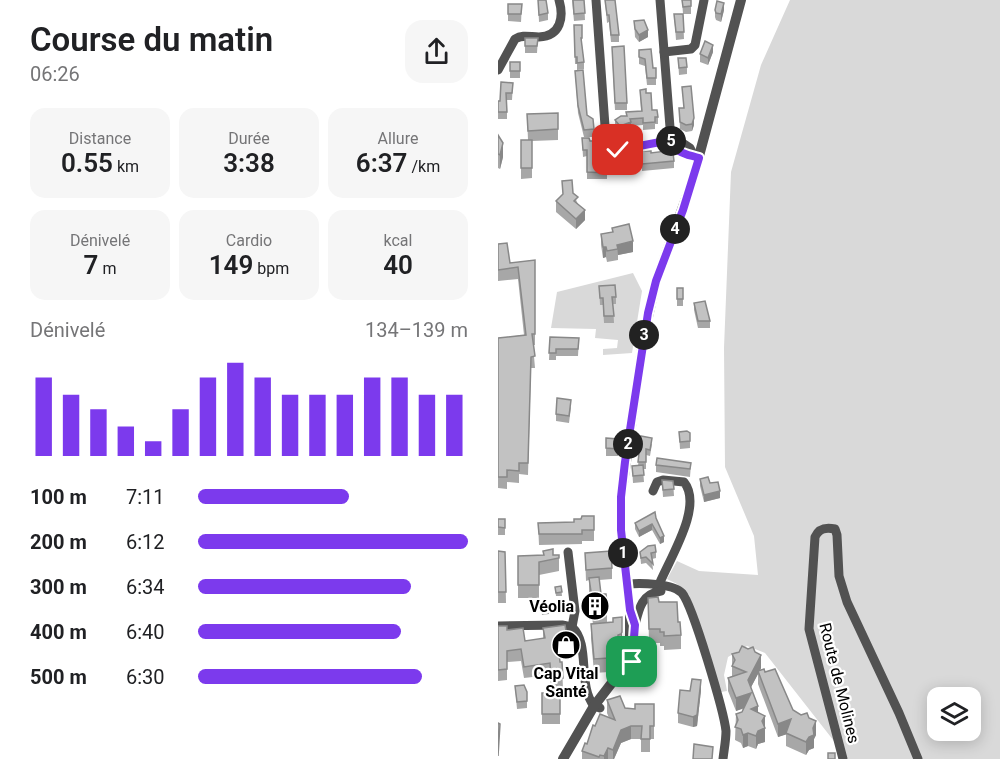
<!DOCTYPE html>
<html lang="fr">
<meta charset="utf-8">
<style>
:root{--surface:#fff;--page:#f6f6f6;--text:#202124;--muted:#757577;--accent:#7c3aed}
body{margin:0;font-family:Roboto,sans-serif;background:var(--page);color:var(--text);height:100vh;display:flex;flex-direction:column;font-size:22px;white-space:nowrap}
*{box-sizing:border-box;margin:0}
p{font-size:20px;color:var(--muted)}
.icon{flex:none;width:33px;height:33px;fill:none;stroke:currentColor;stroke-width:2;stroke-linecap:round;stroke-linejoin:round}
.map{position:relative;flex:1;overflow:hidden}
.drawer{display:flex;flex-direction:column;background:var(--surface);width:498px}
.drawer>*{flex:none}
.buttons{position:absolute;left:429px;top:687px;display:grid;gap:12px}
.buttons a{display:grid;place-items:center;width:54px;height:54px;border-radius:12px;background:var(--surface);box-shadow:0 3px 15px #0003;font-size:30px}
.pin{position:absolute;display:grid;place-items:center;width:51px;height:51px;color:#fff;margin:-26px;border-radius:12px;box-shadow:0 3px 9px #0006}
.km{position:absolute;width:30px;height:30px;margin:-15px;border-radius:50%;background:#222;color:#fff;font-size:16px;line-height:30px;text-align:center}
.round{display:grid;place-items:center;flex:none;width:63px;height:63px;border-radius:18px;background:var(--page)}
.summary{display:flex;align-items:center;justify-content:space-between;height:102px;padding:0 30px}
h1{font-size:33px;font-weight:600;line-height:45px}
.metrics{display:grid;grid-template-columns:repeat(3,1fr);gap:9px;height:102px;padding:6px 30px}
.metrics div{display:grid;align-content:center;border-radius:15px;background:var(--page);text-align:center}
.metrics b{font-size:26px;font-weight:600}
.metrics small{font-size:16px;font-weight:400}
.metrics p{font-size:16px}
.chart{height:168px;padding:12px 30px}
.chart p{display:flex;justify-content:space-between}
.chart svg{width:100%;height:108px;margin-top:6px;stroke:var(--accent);stroke-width:6}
ul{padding:0 30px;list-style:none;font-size:20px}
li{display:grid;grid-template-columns:96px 72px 1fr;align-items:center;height:45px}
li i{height:15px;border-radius:8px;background:var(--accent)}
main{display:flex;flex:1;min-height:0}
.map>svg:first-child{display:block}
</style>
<main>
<section class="drawer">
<div class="summary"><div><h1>Course du matin</h1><p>06:26</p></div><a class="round"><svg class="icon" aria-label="share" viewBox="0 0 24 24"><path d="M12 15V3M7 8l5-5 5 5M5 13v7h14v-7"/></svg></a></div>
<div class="metrics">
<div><p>Distance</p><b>0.55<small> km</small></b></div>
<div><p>Durée</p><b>3:38</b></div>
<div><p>Allure</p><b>6:37<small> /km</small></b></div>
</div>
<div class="metrics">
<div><p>Dénivelé</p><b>7<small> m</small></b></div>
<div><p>Cardio</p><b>149<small> bpm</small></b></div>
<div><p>kcal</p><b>40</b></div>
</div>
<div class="chart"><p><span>Dénivelé</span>134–139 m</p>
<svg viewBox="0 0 160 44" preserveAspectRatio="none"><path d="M5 44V12M15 44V19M25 44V25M35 44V32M45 44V38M55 44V25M65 44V12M75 44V6M85 44V12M95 44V19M105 44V19M115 44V19M125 44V12M135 44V12M145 44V19M155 44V19"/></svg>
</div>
<ul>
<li><b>100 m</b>7:11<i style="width:56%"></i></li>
<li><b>200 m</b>6:12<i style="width:100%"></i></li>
<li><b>300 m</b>6:34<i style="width:79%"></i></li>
<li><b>400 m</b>6:40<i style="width:75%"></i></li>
<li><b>500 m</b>6:30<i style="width:83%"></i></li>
</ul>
</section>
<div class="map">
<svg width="502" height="759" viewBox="0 0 502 759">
<rect width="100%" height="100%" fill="#fff"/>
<g fill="#d9d9d9" fill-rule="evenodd">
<path d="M292,0H502V759H350L267,653L249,646L230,657L226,675L229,691L223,692L191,595L179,584L169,579L179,561L201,571L260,575L256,536L227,467L226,348L233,172L263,65ZM440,698H472V730H440Z"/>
<polygon points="135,273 144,291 134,353 105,355 105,349 119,348 120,340 97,338 98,329 53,328 59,292"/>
</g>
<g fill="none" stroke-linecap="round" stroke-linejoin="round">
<g stroke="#525252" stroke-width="9">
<polyline points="98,0 108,140 112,146 120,150 180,140 192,148 196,156"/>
<path d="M162,0L173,140C178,152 187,154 198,157"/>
<polyline points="166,52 193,49 197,45 206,0"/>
<path d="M0,70L17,39C25,34 32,37 41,37C63,36 66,17 61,0"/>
<path d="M155,491L159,482L165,480L186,482C207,508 167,565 158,592"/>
<polyline points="70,552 77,611 74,627"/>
<path d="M129,584C142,583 175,583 184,593C195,606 226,712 228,731C228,740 226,750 225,759"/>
<path d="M137,625C141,608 144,594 163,591"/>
<path d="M0,626L64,625L74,627C93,644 79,685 96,706L102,708"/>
<path d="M345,759L311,629L317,537C321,528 328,527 337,529L339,535L341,576L349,602L401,713L420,759"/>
</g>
<polyline stroke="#525252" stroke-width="10" points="65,759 96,706 123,671 132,647 132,610 123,530 123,497 146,335 158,281 194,182 243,0"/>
</g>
<g fill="#a7a7a7">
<polygon points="40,0 50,13 50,20 41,22"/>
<polygon points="74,0 86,0 87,20 76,21"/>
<polygon points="107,0 121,35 121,42 113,42 111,22 109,23"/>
<polygon points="184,0 193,0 193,14 185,14 186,39 178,40 176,14 185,14"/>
<polygon points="10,4 24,4 23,22 10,21"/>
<polygon points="217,10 226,10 223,22 218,20 217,17"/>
<polygon points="136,21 150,37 141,42 137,37"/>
<polygon points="76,25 84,25 84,45 86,62 86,69 79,70 79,64 77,64"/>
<polygon points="27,38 40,38 39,53 27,53"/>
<polygon points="141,50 155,68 158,68 158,85 149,85 147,66 141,64"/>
<polygon points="215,52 210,65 202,62 202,54"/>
<polygon points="114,54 129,103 129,110 117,110"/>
<polygon points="180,58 189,67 189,74 181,75"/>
<rect x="12" y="62" width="10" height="16"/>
<polygon points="77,71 89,115 96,129 96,137 86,137 80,113"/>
<polygon points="15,83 14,100 9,100 9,119 0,119 0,101 2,101"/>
<polygon points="142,90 148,93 154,110 160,117 160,124 157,124 157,129 145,130 145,125 133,126 133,129 122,133 117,127 117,120 143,111"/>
<polygon points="181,108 196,125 194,131 188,132 182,129"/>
<polygon points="60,113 60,140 34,141 34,178 23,179 23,140 30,140 29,114"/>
<polygon points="0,135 5,157 2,169 0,168"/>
<polygon points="84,138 92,141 98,162 114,161 153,153 168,153 176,161 176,168 144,171 144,168 130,169 130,172 109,175 109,179 89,179 89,156 85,157"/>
<polygon points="64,181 75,193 87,220 78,229 58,212 58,201 65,194"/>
<polygon points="114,228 135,252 120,255 120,260 109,262 108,257 105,258 103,245 103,234 114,232"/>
<polygon points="0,244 12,263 37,260 37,345 35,345 37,368 33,368 30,475 21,474 21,483 9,482 9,489 0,488 0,338 26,335 20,279 0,281"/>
<polygon points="101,286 118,297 118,304 115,304 116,323 106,323 105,305 102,305"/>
<rect x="179" y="288" width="6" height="18"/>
<polygon points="196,303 212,321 212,328 200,328 196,310"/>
<polygon points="52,337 81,338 80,356 58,356 58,360 51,360"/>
<polygon points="73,407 71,423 58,421 58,414"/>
<polygon points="181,432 192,433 192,448 182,449"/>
<polygon points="143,436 154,444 152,456 148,455 148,469 145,469 146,482 135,483 134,466 140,466"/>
<polygon points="120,439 120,456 108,456 108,448"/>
<polygon points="193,463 192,477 158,472 158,465"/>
<polygon points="202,479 212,483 222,498 206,502 202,486"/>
<polygon points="164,480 175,481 176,496 165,497"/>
<polygon points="96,516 96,541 84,541 84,544 41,545 40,523 76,522"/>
<polygon points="158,518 166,542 162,544 154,530 141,537 137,529 137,523"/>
<rect x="0" y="519" width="7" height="16"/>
<polygon points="0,551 7,552 8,603 0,603"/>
<polygon points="45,551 55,555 61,555 61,571 41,575 41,598 20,598 20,556 45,555"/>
<polygon points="142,552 158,552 158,558 154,559 155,570 148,563 143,564"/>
<polygon points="87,553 114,568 114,579 101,580 103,594 109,603 109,623 115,622 124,617 124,646 123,648 120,649 120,654 117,654 117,660 115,660 115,665 111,666 111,672 96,673 93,638 93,624 95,624 91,598 91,580 88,581"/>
<polygon points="63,586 64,596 58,596 57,587"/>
<polygon points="150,598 161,602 180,622 183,635 183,649 166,650 166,646 162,646 162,643 151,643"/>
<polygon points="51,604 51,614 44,615 43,605"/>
<polygon points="0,626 27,641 45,639 45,628 70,642 70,653 61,654 62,662 64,662 65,690 53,689 52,675 26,678 23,661 9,662 9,680 0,681"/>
<polygon points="234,654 263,668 262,670 267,672 295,710 318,735 316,739 316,748 311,750 308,755 288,746 288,734 280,737 260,684 260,674 253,687 260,713 267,716 267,742 260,744 258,749 250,746 245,748 243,743 237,740 238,714 244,712 245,708 238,711 230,691 230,678 234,676"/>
<polygon points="17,686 29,692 29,708 19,709"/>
<polygon points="203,690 199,726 195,727 180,723 180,713 192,691"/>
<rect x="44" y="693" width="18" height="31"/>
<polygon points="109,700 127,708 137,709 156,704 156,739 152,739 152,752 143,752 143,739 133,739 123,743 116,759 84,759 84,751 89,744 97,726 111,718 109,713"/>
</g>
<g fill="#888">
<polygon points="226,3 226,10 223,22 223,14"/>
<polygon points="150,30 150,37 141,42 141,35"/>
<polygon points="215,45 215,52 210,65 210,58"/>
<polygon points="196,118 196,125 194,131 194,124"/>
<polygon points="133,122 133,129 122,133 122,126"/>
<polygon points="5,143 5,157 2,169 2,155"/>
<polygon points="87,210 87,220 78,229 78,219"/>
<polygon points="135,241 135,252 120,255 119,245"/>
<polygon points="105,247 108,247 108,257 105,258"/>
<polygon points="222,491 222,498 206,502 206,495"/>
<polygon points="154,524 154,530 141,537 141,531"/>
<polygon points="166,536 166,542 162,544 162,538"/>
<polygon points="124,632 124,646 123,648 123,634"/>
<polygon points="263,655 263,668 261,673 260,671 260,674 250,693 250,680"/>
<polygon points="203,680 203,690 199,726 195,727 195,717"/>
<polygon points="253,693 253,706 238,711 238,698"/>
<polygon points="260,706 260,720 253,709"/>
<polygon points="267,716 267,742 260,744 258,749 258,736"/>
<polygon points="293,719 293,733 280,737 280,724"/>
<polygon points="318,721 318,735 316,739 316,748 311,750 308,755 308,742"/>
<polygon points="133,726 133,739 123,743 116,759 115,759 115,750 123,730"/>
<polygon points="250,733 250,746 245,748 245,735"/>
<polygon points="110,748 110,759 106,759 106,756"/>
</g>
<g fill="#c2c2c2" stroke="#888" stroke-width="1.5">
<polygon points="40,0 48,0 50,13 41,15"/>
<polygon points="75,0 86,0 87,13 76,14"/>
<polygon points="107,0 117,0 121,35 113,35 111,15 109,15"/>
<polygon points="184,0 193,0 193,6 185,7"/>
<polygon points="219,1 226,3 223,14 218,13 217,10"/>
<polygon points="10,4 24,4 23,14 10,14"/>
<polygon points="176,14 185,14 186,32 178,32"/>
<polygon points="146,20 150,30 141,35 137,29 136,21"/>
<polygon points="76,25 84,25 84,38 83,38 86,62 79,63 79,57 77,57"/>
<polygon points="27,38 40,38 39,46 27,46"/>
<polygon points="207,41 215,45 210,58 202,54"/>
<polygon points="126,46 129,103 117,103 114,47"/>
<polygon points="153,49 155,68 158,68 158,78 149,78 147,59 141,57 141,50"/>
<polygon points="180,58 188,58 189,67 181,68"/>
<rect x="12" y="62" width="10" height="9"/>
<polygon points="85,70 89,115 95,119 96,129 86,130 80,106 77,71"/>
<polygon points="3,82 15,83 14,93 8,93 9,112 0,112 0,101 2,101"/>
<polygon points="193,86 196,118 194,124 188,125 182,122 181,108 186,108 184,87"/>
<polygon points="148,89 148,93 153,93 154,110 159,110 160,117 157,117 157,122 145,123 145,118 132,119 133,122 122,126 117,120 123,116 129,116 128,112 144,111 142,90"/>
<polygon points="60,113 60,129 30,131 29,114"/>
<polygon points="0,135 5,143 2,155 0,154"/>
<polygon points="84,138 91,138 92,141 95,141 98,162 115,161 114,158 118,156 146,151 153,151 153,153 168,151 168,153 175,153 176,161 144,164 144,161 130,163 130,166 108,168 109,173 89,172 89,150 85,150"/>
<rect x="23" y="140" width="11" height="28"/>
<polygon points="74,180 75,193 80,197 76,201 87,210 78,219 58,201 65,194 64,181"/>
<polygon points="131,224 135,241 119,245 120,249 109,251 108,247 105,247 103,234 115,232 114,228"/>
<polygon points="9,243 12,263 37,260 37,334 34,334 37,356 33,357 30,463 21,463 21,471 9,470 9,477 0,477 0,338 28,335 20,267 0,270 0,244"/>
<polygon points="117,285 118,297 114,297 116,316 106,316 105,298 102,298 101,286"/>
<rect x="179" y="288" width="6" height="11"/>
<polygon points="207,301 212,321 200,321 196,303"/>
<polygon points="52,337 81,338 80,349 58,349 58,353 51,353"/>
<polygon points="59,398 73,400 71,416 58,414"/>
<polygon points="189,431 192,433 192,441 182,442 181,432"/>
<polygon points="143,436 154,438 152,450 148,449 148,462 140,462"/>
<polygon points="108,438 120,439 120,449 108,448"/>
<polygon points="159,458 193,463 192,469 158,465"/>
<polygon points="145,465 146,475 135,476 134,466"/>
<polygon points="210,477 212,483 220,482 222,491 206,495 202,479"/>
<polygon points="164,480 175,481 176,489 165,490"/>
<polygon points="157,512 158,518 166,536 162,538 154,524 141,531 137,523"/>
<polygon points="84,516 96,516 96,530 84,530 84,534 41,534 40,523 76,522 76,519 83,519"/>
<polygon points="0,519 7,519 7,528 0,527"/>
<polygon points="157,545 158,552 153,553 155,564 148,557 143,558 142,552 150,546"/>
<polygon points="55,549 55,555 61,555 61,558 41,562 41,585 20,585 20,556 46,555 45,551"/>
<polygon points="0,551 7,552 8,592 0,592"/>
<polygon points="113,551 114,568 88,570 87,553"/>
<polygon points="101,577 103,594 108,594 109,603 95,605 91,578"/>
<polygon points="63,586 64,592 58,593 57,587"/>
<polygon points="160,597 161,602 179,602 180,622 182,622 183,635 166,636 166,632 162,632 162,629 151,629 150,598"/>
<polygon points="51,604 51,611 44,612 43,605"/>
<polygon points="124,617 124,632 123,634 120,635 120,640 117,640 117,646 114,646 115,651 111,652 111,658 96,659 93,624 115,622 115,618"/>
<polygon points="67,625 70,642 60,643 62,662 64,662 65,678 53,678 52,663 26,667 23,649 9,651 9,669 0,670 0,626 9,626 9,630 25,628 27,641 47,638 45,628"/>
<polygon points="244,646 250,649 255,647 257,652 263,655 250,680 260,706 253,709 267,716 264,721 267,728 260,731 258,736 250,733 245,735 243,729 237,727 240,720 238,714 244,712 253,693 238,698 230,678 248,672 234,666 237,660 234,654 241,652"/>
<polygon points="266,669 267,672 277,669 295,710 303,715 309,713 311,718 318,721 315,728 316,735 311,737 308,742 288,733 293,719 280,724 260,671"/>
<polygon points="194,679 203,680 199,715 195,717 180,713 182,690 192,691"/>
<polygon points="26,685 29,692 29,701 19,702 17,686"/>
<rect x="44" y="693" width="18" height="21"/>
<polygon points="122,696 127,708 137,709 137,704 156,704 156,726 152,726 152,739 143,739 144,726 133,726 123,730 115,750 110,748 106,756 102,755 101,757 84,751 87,743 89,744 95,725 97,726 102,714 117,720 109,700"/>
<polygon points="0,723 2,724 0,756"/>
<polygon points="196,744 215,747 214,759 195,759"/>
<rect x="330" y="753" width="7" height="6"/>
</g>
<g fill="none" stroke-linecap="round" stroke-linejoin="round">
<g stroke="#fff" stroke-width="12">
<path id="route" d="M120,150L173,140C178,154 189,154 201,158L185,210L158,281L150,313L127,462L123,497V530L132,610L137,625L134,662"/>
</g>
<use href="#route" stroke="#7c3aed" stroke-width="8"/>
</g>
<defs>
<g id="building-disc" transform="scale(1.5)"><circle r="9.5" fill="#000" stroke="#fff"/><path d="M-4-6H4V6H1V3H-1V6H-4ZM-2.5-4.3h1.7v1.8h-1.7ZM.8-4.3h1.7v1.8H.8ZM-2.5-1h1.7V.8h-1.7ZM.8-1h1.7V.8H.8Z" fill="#fff"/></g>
<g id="shop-disc" transform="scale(1.5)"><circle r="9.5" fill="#000" stroke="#fff"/><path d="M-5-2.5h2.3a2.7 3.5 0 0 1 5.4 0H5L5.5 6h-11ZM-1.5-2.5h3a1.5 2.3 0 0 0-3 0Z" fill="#fff"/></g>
</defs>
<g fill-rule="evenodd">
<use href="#building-disc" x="97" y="606"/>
<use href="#shop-disc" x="68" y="645"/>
</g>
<g text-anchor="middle" stroke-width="4.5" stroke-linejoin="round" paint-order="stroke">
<g font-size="16" font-weight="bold" fill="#000" stroke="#fff" text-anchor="end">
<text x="76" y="612">Véolia</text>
<text x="68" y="679" text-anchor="middle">Cap Vital<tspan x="68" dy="18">Santé</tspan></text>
</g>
<g font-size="16" fill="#000" stroke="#fff">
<text transform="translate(342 683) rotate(76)" y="6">Route de Molines</text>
</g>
</g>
</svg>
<div class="buttons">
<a><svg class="icon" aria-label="layers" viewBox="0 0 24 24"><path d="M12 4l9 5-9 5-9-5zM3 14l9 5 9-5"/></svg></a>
</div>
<div class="pin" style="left:134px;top:662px;background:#1e9e55"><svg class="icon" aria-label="arrive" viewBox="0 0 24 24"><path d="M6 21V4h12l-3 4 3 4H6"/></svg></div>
<div class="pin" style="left:120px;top:150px;background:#d93025"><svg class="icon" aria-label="check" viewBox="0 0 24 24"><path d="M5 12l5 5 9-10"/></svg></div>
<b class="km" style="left:125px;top:553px">1</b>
<b class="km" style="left:130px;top:444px">2</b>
<b class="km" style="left:146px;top:335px">3</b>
<b class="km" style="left:177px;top:229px">4</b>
<b class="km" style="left:173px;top:141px">5</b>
</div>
</main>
